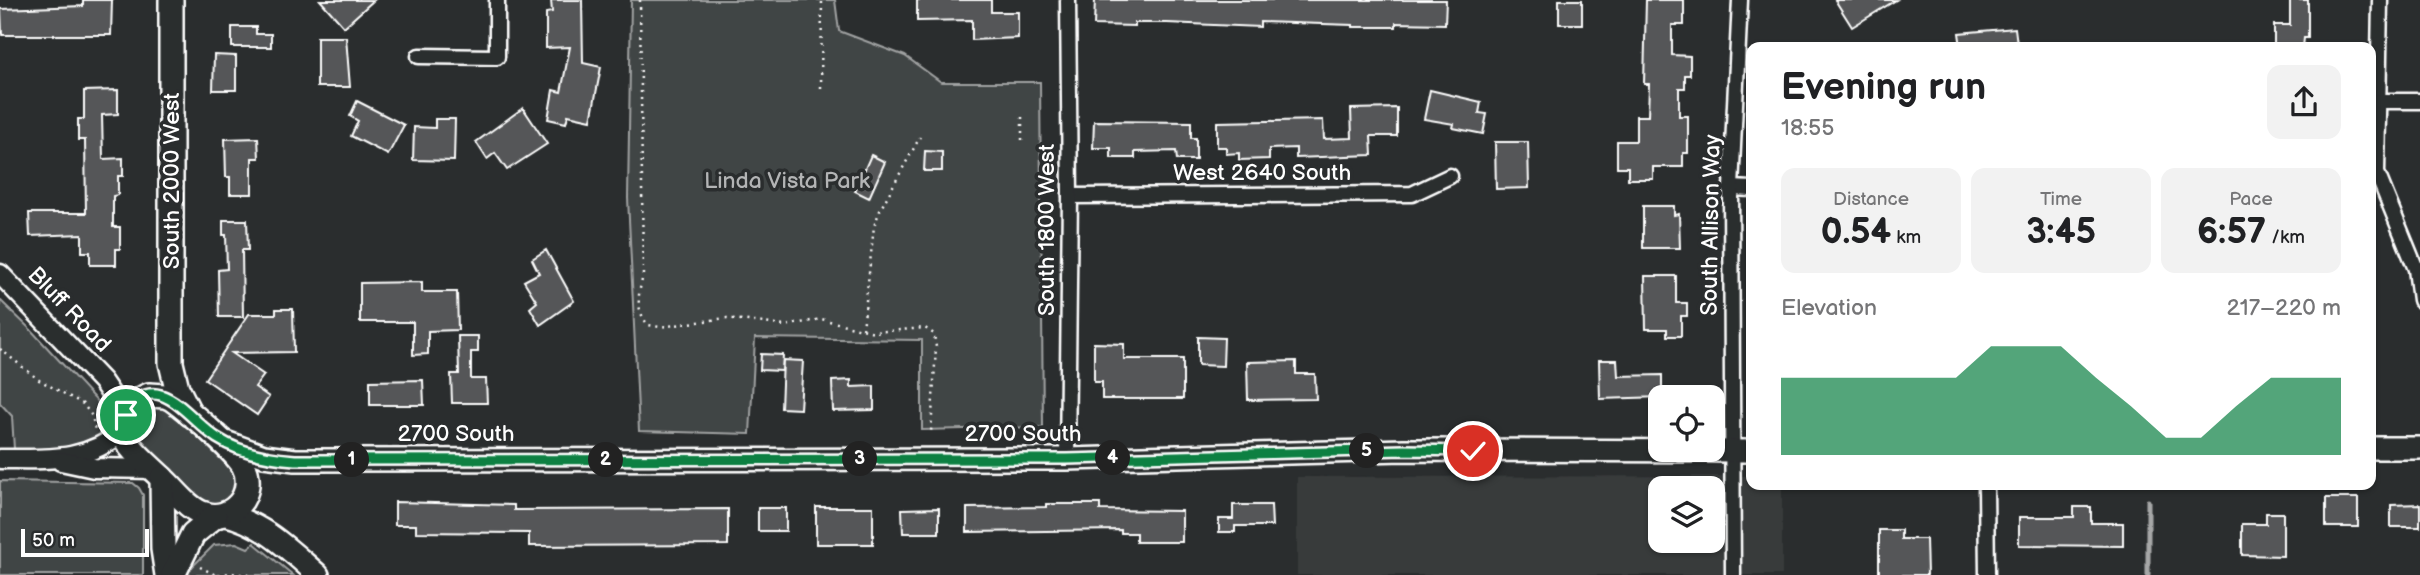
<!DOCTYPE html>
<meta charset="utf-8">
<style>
:root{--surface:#fff;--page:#f2f2f2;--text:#202124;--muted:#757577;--accent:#0b8043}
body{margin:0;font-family:"Balsamiq Sans",sans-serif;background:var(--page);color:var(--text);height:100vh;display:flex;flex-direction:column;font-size:26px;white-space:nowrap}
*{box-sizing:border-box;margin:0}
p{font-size:23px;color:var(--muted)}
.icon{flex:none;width:38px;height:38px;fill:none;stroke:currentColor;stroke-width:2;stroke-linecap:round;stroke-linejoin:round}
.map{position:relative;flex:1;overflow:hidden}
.panel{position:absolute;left:1746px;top:42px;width:630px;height:448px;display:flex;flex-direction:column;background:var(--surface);border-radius:14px;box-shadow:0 2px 5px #0004}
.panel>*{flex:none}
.controls{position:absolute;left:1648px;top:385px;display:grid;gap:14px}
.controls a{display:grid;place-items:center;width:77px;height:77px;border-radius:14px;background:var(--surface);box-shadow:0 2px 5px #0004;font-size:35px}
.scale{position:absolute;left:21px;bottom:18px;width:128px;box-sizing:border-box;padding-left:7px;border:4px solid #fff;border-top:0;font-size:19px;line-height:24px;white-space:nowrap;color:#fff;-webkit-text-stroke:5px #2a2d2e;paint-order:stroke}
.pin{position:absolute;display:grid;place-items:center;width:60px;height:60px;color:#fff;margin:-30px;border:4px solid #fff;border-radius:50%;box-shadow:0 2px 7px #0007}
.km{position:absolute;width:35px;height:35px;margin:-18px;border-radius:50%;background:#222;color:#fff;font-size:19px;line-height:35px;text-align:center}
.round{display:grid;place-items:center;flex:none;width:74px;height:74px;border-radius:14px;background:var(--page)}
.overview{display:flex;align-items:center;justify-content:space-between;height:119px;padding:0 35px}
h1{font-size:38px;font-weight:700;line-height:52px}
.metrics{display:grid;grid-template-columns:repeat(3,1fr);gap:10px;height:119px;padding:7px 35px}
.metrics div{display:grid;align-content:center;border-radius:14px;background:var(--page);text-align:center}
.metrics b{font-size:35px;font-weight:700}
.metrics small{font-size:19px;font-weight:400}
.metrics p{font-size:19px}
.chart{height:196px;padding:14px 35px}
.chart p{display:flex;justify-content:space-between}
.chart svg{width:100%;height:126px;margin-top:7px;fill:var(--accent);opacity:.7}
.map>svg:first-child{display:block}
</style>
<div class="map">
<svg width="2420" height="575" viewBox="0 0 2420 575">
<rect width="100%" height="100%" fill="#2a2d2e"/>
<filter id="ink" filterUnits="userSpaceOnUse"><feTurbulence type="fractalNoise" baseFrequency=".0143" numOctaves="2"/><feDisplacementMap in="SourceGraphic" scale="14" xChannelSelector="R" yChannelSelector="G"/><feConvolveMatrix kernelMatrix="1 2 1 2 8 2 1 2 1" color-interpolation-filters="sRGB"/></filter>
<g filter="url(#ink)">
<path fill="#373a3b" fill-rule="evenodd" d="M1752,476V485H1782V575H1297V477ZM1661,488H1713V541H1661Z"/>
<g fill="#414445" stroke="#a0a2a2" stroke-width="2">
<polygon points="631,0 835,0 839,31 905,56 941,82 1040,82 1043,427 922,430 922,340 755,338 750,434 639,431 628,198"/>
<path d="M0,300L30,329L105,410C122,456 41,449 14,449L12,416L0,403Z"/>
<path d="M155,407L167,409L172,412L230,468C245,490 223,513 200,499L141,442C131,427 137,412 155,407Z"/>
<polygon points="0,481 133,483 139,488 143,495 143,575 0,575"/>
<polygon points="236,543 248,548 254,543 293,575 188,575 188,571 214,545"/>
</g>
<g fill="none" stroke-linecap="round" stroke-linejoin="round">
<polyline stroke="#a6a7a7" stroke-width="5" points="2148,575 2148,501"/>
</g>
<g fill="#555758" stroke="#fff" stroke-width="2">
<polygon points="83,0 112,0 111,35 2,35 1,9 83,6"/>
<polygon points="320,0 374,0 344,27"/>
<polygon points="551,0 582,0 583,63 601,67 591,120 568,115 566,123 548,119 553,90 561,92 570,47 546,48 546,13 552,12"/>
<polygon points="917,0 991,0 991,12 1018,12 1018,38 972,40 972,20 917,21"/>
<polygon points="1095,0 1446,0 1445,24 1396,23 1396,27 1353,27 1353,25 1260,22 1260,27 1167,23 1135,23 1135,26 1094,25"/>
<rect x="1559" y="0" width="23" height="24"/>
<polygon points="1646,0 1684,0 1684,25 1672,25 1672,55 1690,56 1690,75 1685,75 1685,88 1679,88 1679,116 1688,116 1688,153 1683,153 1683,167 1653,167 1653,179 1628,179 1628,167 1617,167 1617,141 1636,141 1636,116 1648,116 1649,84 1644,84"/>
<polygon points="1835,0 1896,0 1852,27"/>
<polygon points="2290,0 2308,0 2308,38 2304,38 2303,47 2274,47 2274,25 2290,25"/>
<polygon points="232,27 256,27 256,34 271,34 271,47 232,47"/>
<polygon points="2015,28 2017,44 2009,45 2009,47 1961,47 1959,33"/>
<polygon points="317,37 346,37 350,87 317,87"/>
<polygon points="214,55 236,56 236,90 213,90"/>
<polygon points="118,90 118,114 102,115 103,159 123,158 123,176 118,176 118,195 113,196 113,227 120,227 120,249 116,249 116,265 90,265 90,252 82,252 82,234 30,236 29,213 86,213 85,140 78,140 78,119 84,119 84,91"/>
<polygon points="1430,90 1481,102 1479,113 1487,114 1483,134 1453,128 1454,124 1424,119"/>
<polygon points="357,101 404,125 388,155 351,136 358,121 350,116"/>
<polygon points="523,108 547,144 507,170 495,153 487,159 476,142"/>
<polygon points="1397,108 1397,136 1371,136 1372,155 1296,158 1296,148 1269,149 1269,159 1239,160 1239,153 1226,154 1226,147 1217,147 1217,122 1323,120 1324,139 1352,138 1351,109"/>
<polygon points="435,119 455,119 454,161 413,160 414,127 435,128"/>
<polygon points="1094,121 1191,122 1191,138 1196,138 1196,160 1177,160 1176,151 1135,152 1135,158 1111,158 1111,148 1093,148"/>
<polygon points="258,138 259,158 252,158 252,194 230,194 230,177 226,177 225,139"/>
<polygon points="1495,142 1528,142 1529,188 1496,189"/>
<polygon points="925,151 942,152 942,171 924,171"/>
<polygon points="871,155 885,162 869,198 855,191"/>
<polygon points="1643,206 1674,206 1674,215 1679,214 1680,248 1643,248"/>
<polygon points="223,220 247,220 248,250 242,250 243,317 219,317 218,270 227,269 226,235 223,235"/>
<polygon points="546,250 574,301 540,325 530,308 537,302 524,281 539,273 532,259"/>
<polygon points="1645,276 1676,276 1676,303 1687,303 1687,316 1681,316 1681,336 1667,336 1667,329 1646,329"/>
<polygon points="422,282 422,292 457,292 458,330 428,331 428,354 413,355 413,322 360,322 360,283"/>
<polygon points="276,309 293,309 294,352 232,353 264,375 255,387 269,397 257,415 205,379 249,314 276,314"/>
<polygon points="458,336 478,336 478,352 471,352 471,379 486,379 487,403 452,403 451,374 459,374"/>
<polygon points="1198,337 1224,338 1223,366 1198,365"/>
<polygon points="1094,343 1124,344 1124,359 1183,359 1183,399 1102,399 1102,382 1094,382"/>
<polygon points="761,354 783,355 782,371 760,370"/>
<polygon points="783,360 803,361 800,409 781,408"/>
<polygon points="1599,360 1617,360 1618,376 1662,375 1662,397 1600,399"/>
<polygon points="1296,361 1296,374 1315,374 1316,399 1248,400 1247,362"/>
<polygon points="423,380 424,405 370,405 370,381"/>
<polygon points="851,380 851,387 874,386 874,410 833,411 832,381"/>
<rect x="2326" y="498" width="32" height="29"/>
<polygon points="395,502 514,505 514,510 728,509 728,545 529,546 529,533 416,532 416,525 395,525"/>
<polygon points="1046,504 1100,504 1100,510 1182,511 1182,542 1136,542 1136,533 1121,533 1121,530 967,532 967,508 1046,507"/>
<polygon points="2420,504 2420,527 2391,527 2391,505"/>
<polygon points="1233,505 1271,505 1272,526 1235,526 1235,532 1219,532 1219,519 1233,519"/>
<rect x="816" y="507" width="57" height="37"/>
<polygon points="2074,507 2091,507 2091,523 2123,523 2123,546 2019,545 2019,517 2074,517"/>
<rect x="758" y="508" width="28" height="23"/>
<polygon points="939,508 939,533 903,533 902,509"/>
<polygon points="2266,513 2283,513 2283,556 2242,555 2242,524 2266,524"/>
<polygon points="1879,530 1901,530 1901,539 1926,539 1927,575 1879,575"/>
</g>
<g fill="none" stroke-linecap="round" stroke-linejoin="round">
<g stroke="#fff" stroke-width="19">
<g id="minor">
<polyline points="2380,0 2377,173 2416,269 2420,300"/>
<polyline points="419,56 497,57 497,0"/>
<polyline points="2380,101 2420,101"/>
<polyline points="1731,188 1752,189"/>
<polyline points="1070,196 1412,194 1450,176"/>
<polyline points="1067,459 1070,196 1068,0"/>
<polyline points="1986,485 1987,575"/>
<polyline points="1733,575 1731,188 1740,0"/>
</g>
</g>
<g stroke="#fff" stroke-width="23">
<g id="tertiary">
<polyline points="0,274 102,381 117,403 124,423"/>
<path d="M0,459C48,459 84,463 124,431"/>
<polyline points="61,461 94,468 153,469"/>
</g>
</g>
<g stroke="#fff" stroke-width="26">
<g id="secondary">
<polyline points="223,441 264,456 295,460 1067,459 1404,450 1752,451"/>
<polyline points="2371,448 2420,448"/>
<path d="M223,514C263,523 288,549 318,575"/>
</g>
</g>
<g stroke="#fff" stroke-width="28">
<g id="primary">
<polyline points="171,0 171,363 177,388 190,414"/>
<path d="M149,395L165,396L172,399C189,411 233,449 243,465C250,477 248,494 239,504C230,514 217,518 205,514C189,510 176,491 164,480C153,469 139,458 130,446C115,426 129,403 149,395Z"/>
<polyline points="162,478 163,549 167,575"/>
<polyline points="173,575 193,534 215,516"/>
</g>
</g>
<g stroke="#fff" stroke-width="2.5" stroke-dasharray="2 5" stroke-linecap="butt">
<path d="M640,0L643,276C638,295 635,308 648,325L660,327L727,318L785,326L821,319L874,332L925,328L934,334L936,347L931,433"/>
<polyline points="821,88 822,0"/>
<polyline points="1022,140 1022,117"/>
<polyline points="863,329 874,226 881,208 920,137"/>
<polyline points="0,349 39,380 83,404 92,416 95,430"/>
<polyline points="200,567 216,575"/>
<polyline points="219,575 229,573 251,575"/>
</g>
<use href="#minor" stroke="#2a2d2e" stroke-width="14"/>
<use href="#tertiary" stroke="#2a2d2e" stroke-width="18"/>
<use href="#secondary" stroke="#2a2d2e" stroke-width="21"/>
<use href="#primary" stroke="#2a2d2e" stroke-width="23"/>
</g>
</g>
<g fill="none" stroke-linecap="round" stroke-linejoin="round" filter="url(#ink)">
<g stroke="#fff" stroke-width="14">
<path id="route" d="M126,415C155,363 190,421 217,438C240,453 268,458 295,460L1067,459L1404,450L1473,451"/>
</g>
<use href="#route" stroke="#0b8043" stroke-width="9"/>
</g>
<g text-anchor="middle" stroke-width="7" stroke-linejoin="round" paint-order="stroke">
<g font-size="23" fill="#fff" stroke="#2a2d2e">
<text x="1262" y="180">West 2640 South</text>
<text transform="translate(171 181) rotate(-90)" y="8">South 2000 West</text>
<text transform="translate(1710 225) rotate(-89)" y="8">South Allison Way</text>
<text transform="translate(1046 230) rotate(-90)" y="8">South 1800 West</text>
<text transform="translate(70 309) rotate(46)" y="8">Bluff Road</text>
<text x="456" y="441">2700 South</text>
<text x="1023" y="441">2700 South</text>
</g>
<g font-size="23" fill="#b3b4b5" stroke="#2a2d2e">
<text x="787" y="188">Linda Vista Park</text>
</g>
</g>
</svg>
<div class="controls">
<a><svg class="icon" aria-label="locate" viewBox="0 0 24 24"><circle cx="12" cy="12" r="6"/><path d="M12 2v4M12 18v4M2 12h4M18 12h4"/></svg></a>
<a><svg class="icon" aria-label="layers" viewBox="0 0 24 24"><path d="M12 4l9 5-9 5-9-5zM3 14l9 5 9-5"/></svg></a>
</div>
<div class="scale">50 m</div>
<div class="pin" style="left:126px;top:415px;background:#1e9e55"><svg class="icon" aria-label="arrive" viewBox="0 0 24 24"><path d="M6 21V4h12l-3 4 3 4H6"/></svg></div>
<div class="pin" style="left:1473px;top:451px;background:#d93025"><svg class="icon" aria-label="check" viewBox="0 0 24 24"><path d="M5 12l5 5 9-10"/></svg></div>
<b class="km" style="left:352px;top:460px">1</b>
<b class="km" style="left:606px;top:460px">2</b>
<b class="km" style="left:860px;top:459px">3</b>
<b class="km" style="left:1113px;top:458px">4</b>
<b class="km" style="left:1367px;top:451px">5</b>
<section class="panel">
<div class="overview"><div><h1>Evening run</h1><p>18:55</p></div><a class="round"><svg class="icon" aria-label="share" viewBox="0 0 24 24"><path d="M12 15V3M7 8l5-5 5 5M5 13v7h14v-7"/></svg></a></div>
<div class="metrics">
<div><p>Distance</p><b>0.54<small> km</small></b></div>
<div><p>Time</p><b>3:45</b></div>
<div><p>Pace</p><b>6:57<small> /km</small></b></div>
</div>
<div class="chart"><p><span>Elevation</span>217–220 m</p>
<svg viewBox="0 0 160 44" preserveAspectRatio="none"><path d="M0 44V17L10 17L20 17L30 17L40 17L50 17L60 6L70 6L80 6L90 17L100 27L110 38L120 38L130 27L140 17L150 17L160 17V44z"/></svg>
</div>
</section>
</div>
